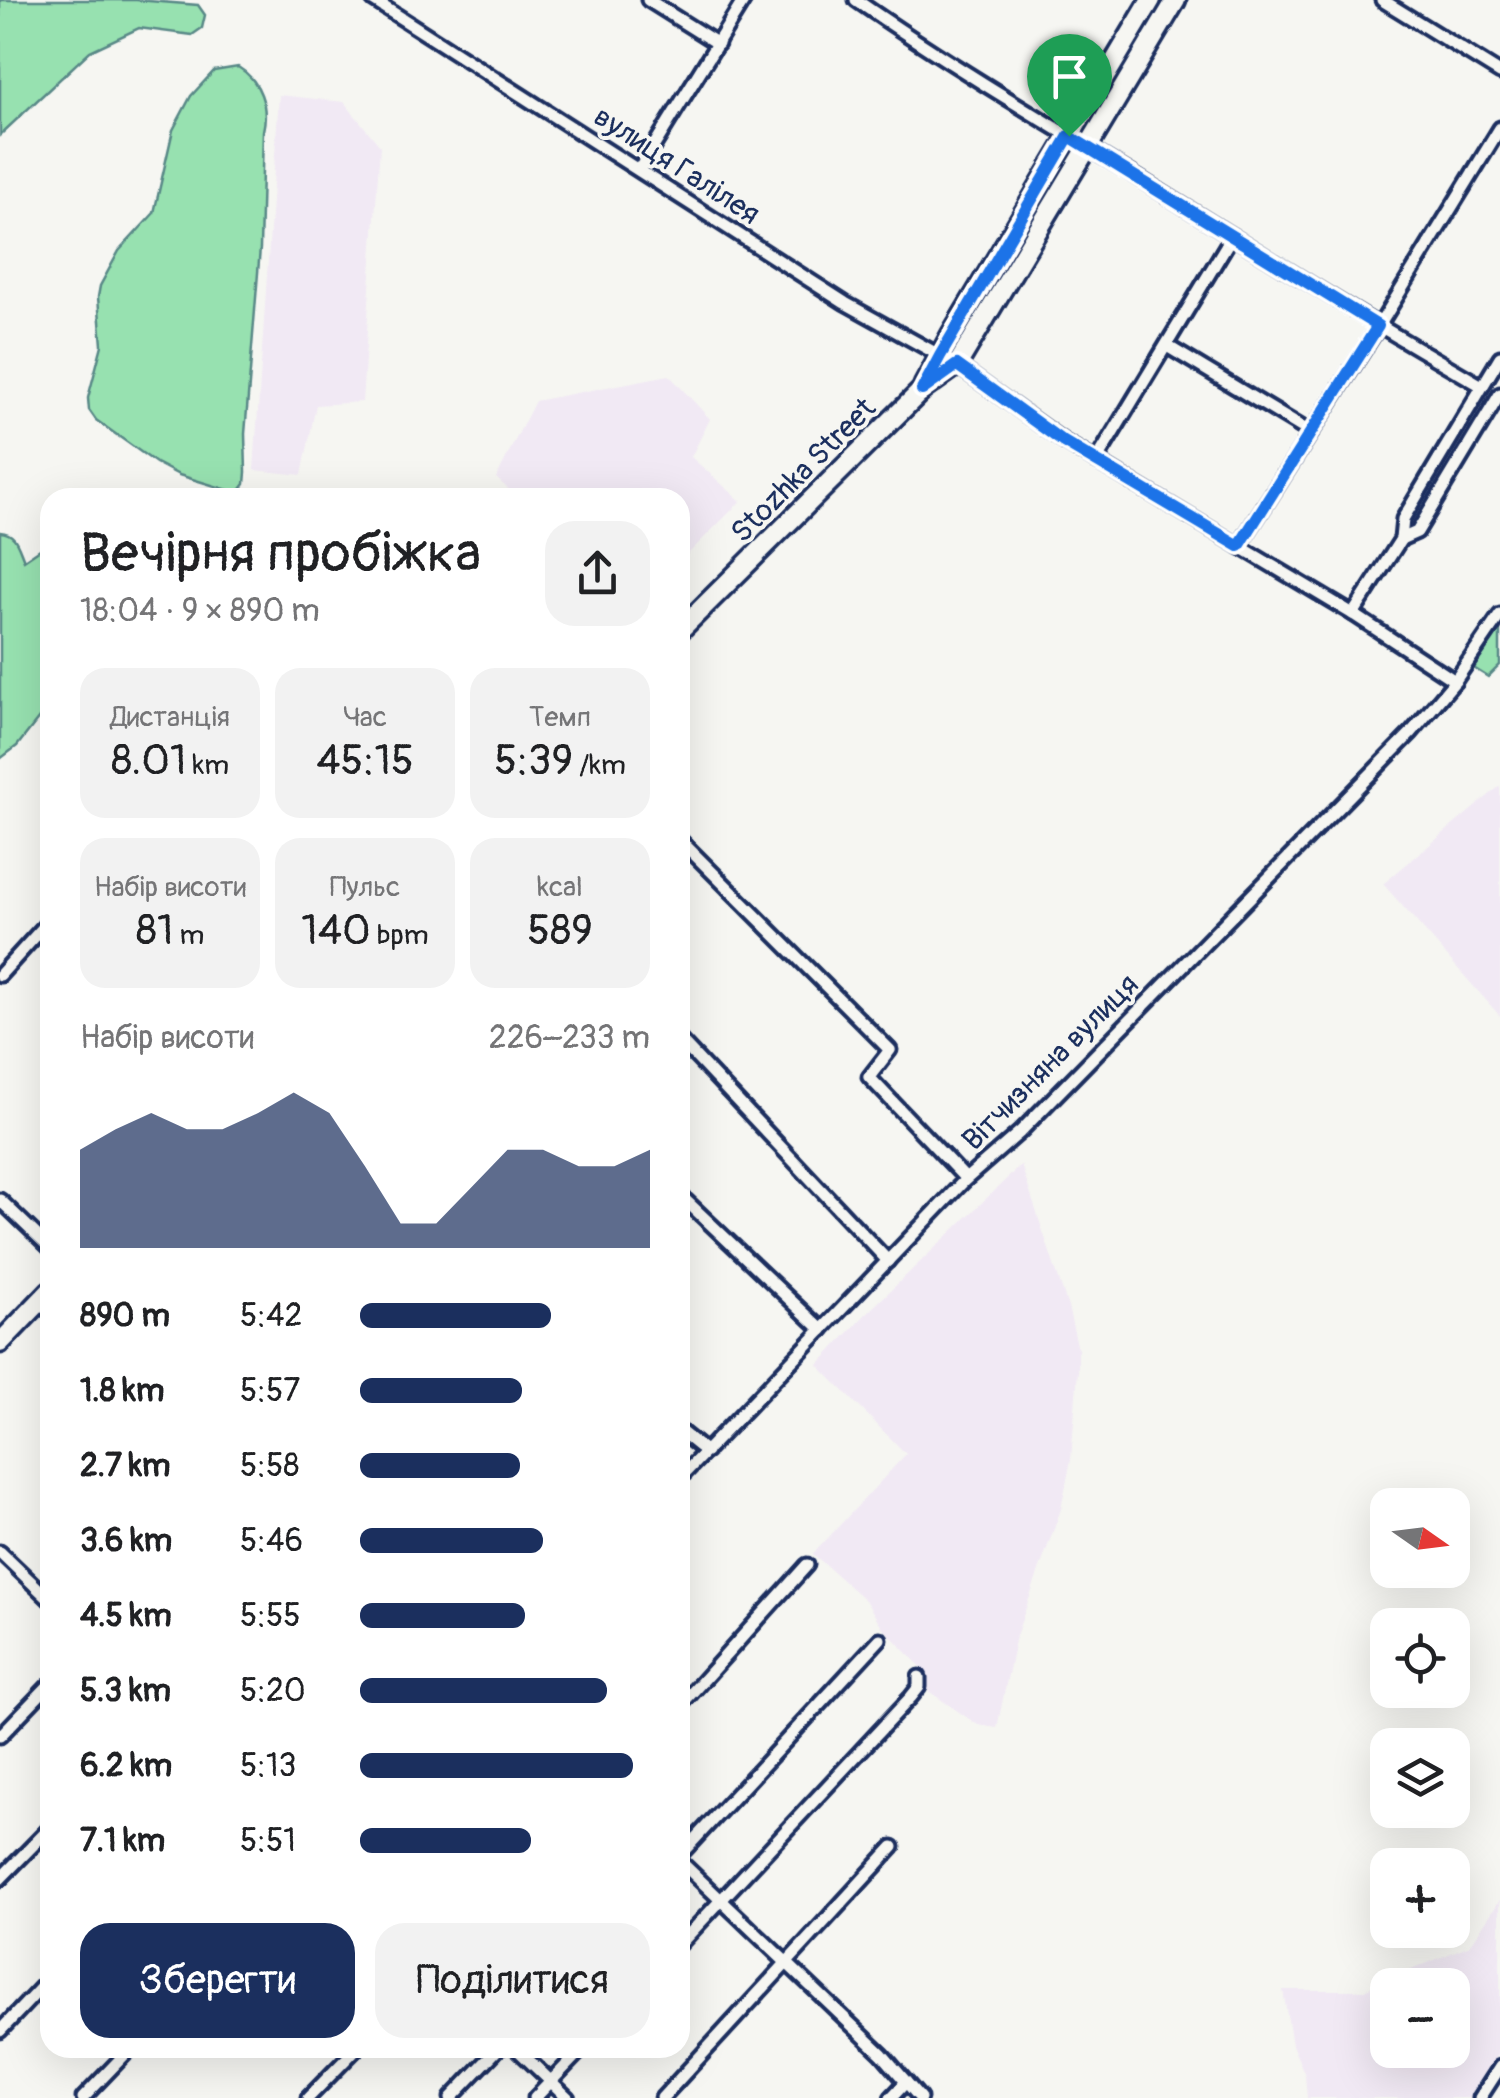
<!DOCTYPE html>
<html lang="uk">
<meta charset="utf-8">
<style>
:root{--surface:#fff;--page:#f2f2f2;--text:#202124;--muted:#757577;--accent:#1b2f5e}
body{margin:0;font-family:Pangolin,sans-serif;background:var(--page);color:var(--text);height:100vh;display:flex;flex-direction:column;font-size:38px;white-space:nowrap}
*{box-sizing:border-box;margin:0}
p{font-size:32px;color:var(--muted)}
.icon{flex:none;width:55px;height:55px;fill:none;stroke:currentColor;stroke-width:2;stroke-linecap:round;stroke-linejoin:round}
.map{position:relative;flex:1;overflow:hidden}
.sheet{position:absolute;left:40px;top:488px;width:650px;height:1570px;display:flex;flex-direction:column;background:var(--surface);border-radius:30px;box-shadow:0 10px 40px #0002}
.sheet>*{flex:none}
.needle{width:65px;rotate:104deg}
.tools{position:absolute;left:1370px;top:1488px;display:grid;gap:20px}
.tools a{display:grid;place-items:center;width:100px;height:100px;border-radius:20px;background:var(--surface);box-shadow:0 10px 40px #0002;font-size:50px}
.pin{position:absolute;display:grid;place-items:center;width:85px;height:85px;color:#fff;margin:-102px -42px;border-radius:50% 50% 50% 0;rotate:-45deg;box-shadow:0 0 10px #0007}
.pin .icon{rotate:45deg}
.round{display:grid;place-items:center;flex:none;width:105px;height:105px;border-radius:30px;background:var(--page)}
.headline{display:flex;align-items:center;justify-content:space-between;height:170px;padding:0 40px}
h1{font-size:55px;font-weight:600;line-height:75px}
.stats{display:grid;grid-template-columns:repeat(3,1fr);gap:15px;height:170px;padding:10px 40px}
.stats div{display:grid;align-content:center;border-radius:25px;background:var(--page);text-align:center}
.stats b{font-size:42px;font-weight:600}
.stats small{font-size:28px;font-weight:400}
.stats p{font-size:28px}
.chart{height:280px;padding:20px 40px}
.chart p{display:flex;justify-content:space-between}
.chart svg{width:100%;height:180px;margin-top:10px;fill:var(--accent);opacity:.7}
.button{display:flex;gap:20px;margin-top:auto;padding:20px 40px}
.button a{flex:1;height:115px;border-radius:30px;background:var(--accent);color:#fff;font-size:40px;font-weight:600;line-height:115px;text-align:center}
.button a+a{background:var(--page);color:var(--text)}
ul{padding:0 40px;list-style:none;font-size:32px}
li{display:grid;grid-template-columns:160px 120px 1fr;align-items:center;height:75px}
li i{height:25px;border-radius:12px;background:var(--accent)}
.map>svg:first-child{display:block}
</style>
<div class="map">
<svg width="1500" height="2098" viewBox="0 0 1500 2098">
<rect width="100%" height="100%" fill="#f6f6f2"/>
<filter id="ink" filterUnits="userSpaceOnUse"><feTurbulence type="fractalNoise" baseFrequency=".01" numOctaves="2"/><feDisplacementMap in="SourceGraphic" scale="20" xChannelSelector="R" yChannelSelector="G"/><feConvolveMatrix kernelMatrix="1 2 1 2 8 2 1 2 1" color-interpolation-filters="sRGB"/></filter>
<g filter="url(#ink)">
<g fill="#f1e9f4" fill-rule="evenodd">
<polygon points="279,95 344,102 380,146 362,402 316,405 302,475 254,470"/>
<polygon points="669,375 710,419 691,457 741,501 680,562 680,498 517,497 496,478 535,401"/>
<polygon points="1500,786 1500,1016 1383,884"/>
<polygon points="1021,1165 1068,1307 1078,1349 1078,1370 1071,1460 1061,1509 1016,1636 997,1728 978,1725 927,1690 925,1671 883,1628 865,1600 813,1554 906,1454 818,1365 865,1315"/>
<path d="M1500,1900V2052L1471,2098H1307L1305,2075L1292,2045L1283,1990H1364L1470,1945ZM1452,1985V2050H1388V1985Z"/>
</g>
<g fill="#97e1b0" stroke="#598887" stroke-width="2.5">
<polygon points="0,0 136,0 198,5 205,15 202,28 192,35 139,28 90,51 0,135"/>
<path d="M238,67C260,80 269,106 263,131L260,248L245,434L246,472L245,484L238,493L179,475L156,463L96,420L89,410L88,398L102,345L98,297L100,286L119,251L154,213L173,130L191,96L214,71Z"/>
<path d="M0,532C17,533 18,547 24,560L43,547H50V704L17,746L0,759Z"/>
<polygon points="1500,627 1500,665 1488,677 1472,667"/>
</g>
<g fill="none" stroke-linecap="round" stroke-linejoin="round">
<g stroke="#1b2f5e" stroke-width="19">
<g id="street">
<polyline points="373,0 845,303 957,365 1063,441 1353,614 1455,681"/>
<polyline points="648,0 718,44"/>
<path d="M856,0C945,62 1039,118 1132,174C1248,246 1364,318 1482,386"/>
<polyline points="1382,0 1500,73"/>
<polyline points="639,170 744,0"/>
<polyline points="1167,346 1311,433"/>
<polyline points="1096,461 1232,236"/>
<polyline points="1401,539 1417,532 1500,394"/>
<polyline points="1239,546 1379,326 1500,128"/>
<polyline points="1353,614 1401,539 1403,519 1500,357"/>
<polyline points="680,840 890,1050 869,1077 966,1179"/>
<polyline points="0,975 50,920"/>
<polyline points="680,1040 888,1261"/>
<polyline points="680,1195 822,1330"/>
<polyline points="0,1200 50,1248"/>
<polyline points="680,1431 706,1452"/>
<polyline points="680,1478 966,1179 1020,1132 1411,733 1455,681 1500,615"/>
<polyline points="0,1552 50,1600"/>
<polyline points="680,1706 807,1565"/>
<polyline points="0,1736 50,1684"/>
<polyline points="680,1855 880,1639"/>
<polyline points="680,1861 882,2054 920,2098"/>
<polyline points="0,1879 50,1828"/>
<polyline points="680,1944 911,1697 919,1687 919,1677"/>
<polyline points="0,2031 50,1978"/>
<polyline points="516,2048 568,2098"/>
<polyline points="83,2098 131,2048"/>
<polyline points="308,2098 357,2048"/>
<polyline points="451,2098 499,2048"/>
<polyline points="535,2098 583,2048"/>
<polyline points="662,2098 893,1847"/>
<polyline points="891,2098 906,2082"/>
<polyline points="1480,2098 1500,2067"/>
</g>
</g>
<g stroke="#1b2f5e" stroke-width="25">
<g id="secondary">
<polyline points="924,385 951,335 1151,0"/>
<polyline points="680,630 922,390 957,365 1176,0"/>
<polyline points="0,1343 50,1291"/>
</g>
</g>
<use href="#street" stroke="#f6f6f2" stroke-width="11"/>
<use href="#secondary" stroke="#f6f6f2" stroke-width="18"/>
</g>
</g>
<g fill="none" stroke-linecap="round" stroke-linejoin="round" filter="url(#ink)">
<g stroke="#fff" stroke-width="20">
<polygon id="route" points="1069,136 1378,326 1239,546 1062,441 957,365 922,390 940,356"/>
</g>
<use href="#route" stroke="#1a73e8" stroke-width="12"/>
</g>
<g text-anchor="middle" stroke-width="8" stroke-linejoin="round" paint-order="stroke">
<g font-size="30" fill="#1b2f5e" stroke="#f6f6f2">
<text transform="translate(677 165) rotate(33)" y="10">вулиця Галілея</text>
<text transform="translate(803 470) rotate(-45)" y="10">Stozhka Street</text>
<text transform="translate(1050 1062) rotate(-45)" y="10">Вітчизняна вулиця</text>
</g>
</g>
</svg>
<div class="tools">
<a><svg class="needle" viewBox="-14 -14 28 28"><path d="M0-13l5 13h-10z" fill="#e53935"/><path d="M0 13l5-13h-10z" fill="#757577"/></svg></a>
<a><svg class="icon" aria-label="locate" viewBox="0 0 24 24"><circle cx="12" cy="12" r="6"/><path d="M12 2v4M12 18v4M2 12h4M18 12h4"/></svg></a>
<a><svg class="icon" aria-label="layers" viewBox="0 0 24 24"><path d="M12 4l9 5-9 5-9-5zM3 14l9 5 9-5"/></svg></a>
<a>+</a>
<a>−</a>
</div>
<div class="pin" style="left:1069px;top:136px;background:#1e9e55"><svg class="icon" aria-label="arrive" viewBox="0 0 24 24"><path d="M6 21V4h12l-3 4 3 4H6"/></svg></div>
<section class="sheet">
<div class="headline"><div><h1>Вечірня пробіжка</h1><p>18:04 · 9 × 890 m</p></div><a class="round"><svg class="icon" aria-label="share" viewBox="0 0 24 24"><path d="M12 15V3M7 8l5-5 5 5M5 13v7h14v-7"/></svg></a></div>
<div class="stats">
<div><p>Дистанція</p><b>8.01<small> km</small></b></div>
<div><p>Час</p><b>45:15</b></div>
<div><p>Темп</p><b>5:39<small> /km</small></b></div>
</div>
<div class="stats">
<div><p>Набір висоти</p><b>81<small> m</small></b></div>
<div><p>Пульс</p><b>140<small> bpm</small></b></div>
<div><p>kcal</p><b>589</b></div>
</div>
<div class="chart"><p><span>Набір висоти</span>226–233 m</p>
<svg viewBox="0 0 160 44" preserveAspectRatio="none"><path d="M0 44V20L10 15L20 11L30 15L40 15L50 11L60 6L70 11L80 24L90 38L100 38L110 29L120 20L130 20L140 24L150 24L160 20V44z"/></svg>
</div>
<ul>
<li><b>890 m</b>5:42<i style="width:66%"></i></li>
<li><b>1.8 km</b>5:57<i style="width:56%"></i></li>
<li><b>2.7 km</b>5:58<i style="width:55%"></i></li>
<li><b>3.6 km</b>5:46<i style="width:63%"></i></li>
<li><b>4.5 km</b>5:55<i style="width:57%"></i></li>
<li><b>5.3 km</b>5:20<i style="width:85%"></i></li>
<li><b>6.2 km</b>5:13<i style="width:94%"></i></li>
<li><b>7.1 km</b>5:51<i style="width:59%"></i></li>
</ul>
<div class="button"><a>Зберегти</a><a>Поділитися</a></div>
</section>
</div>
